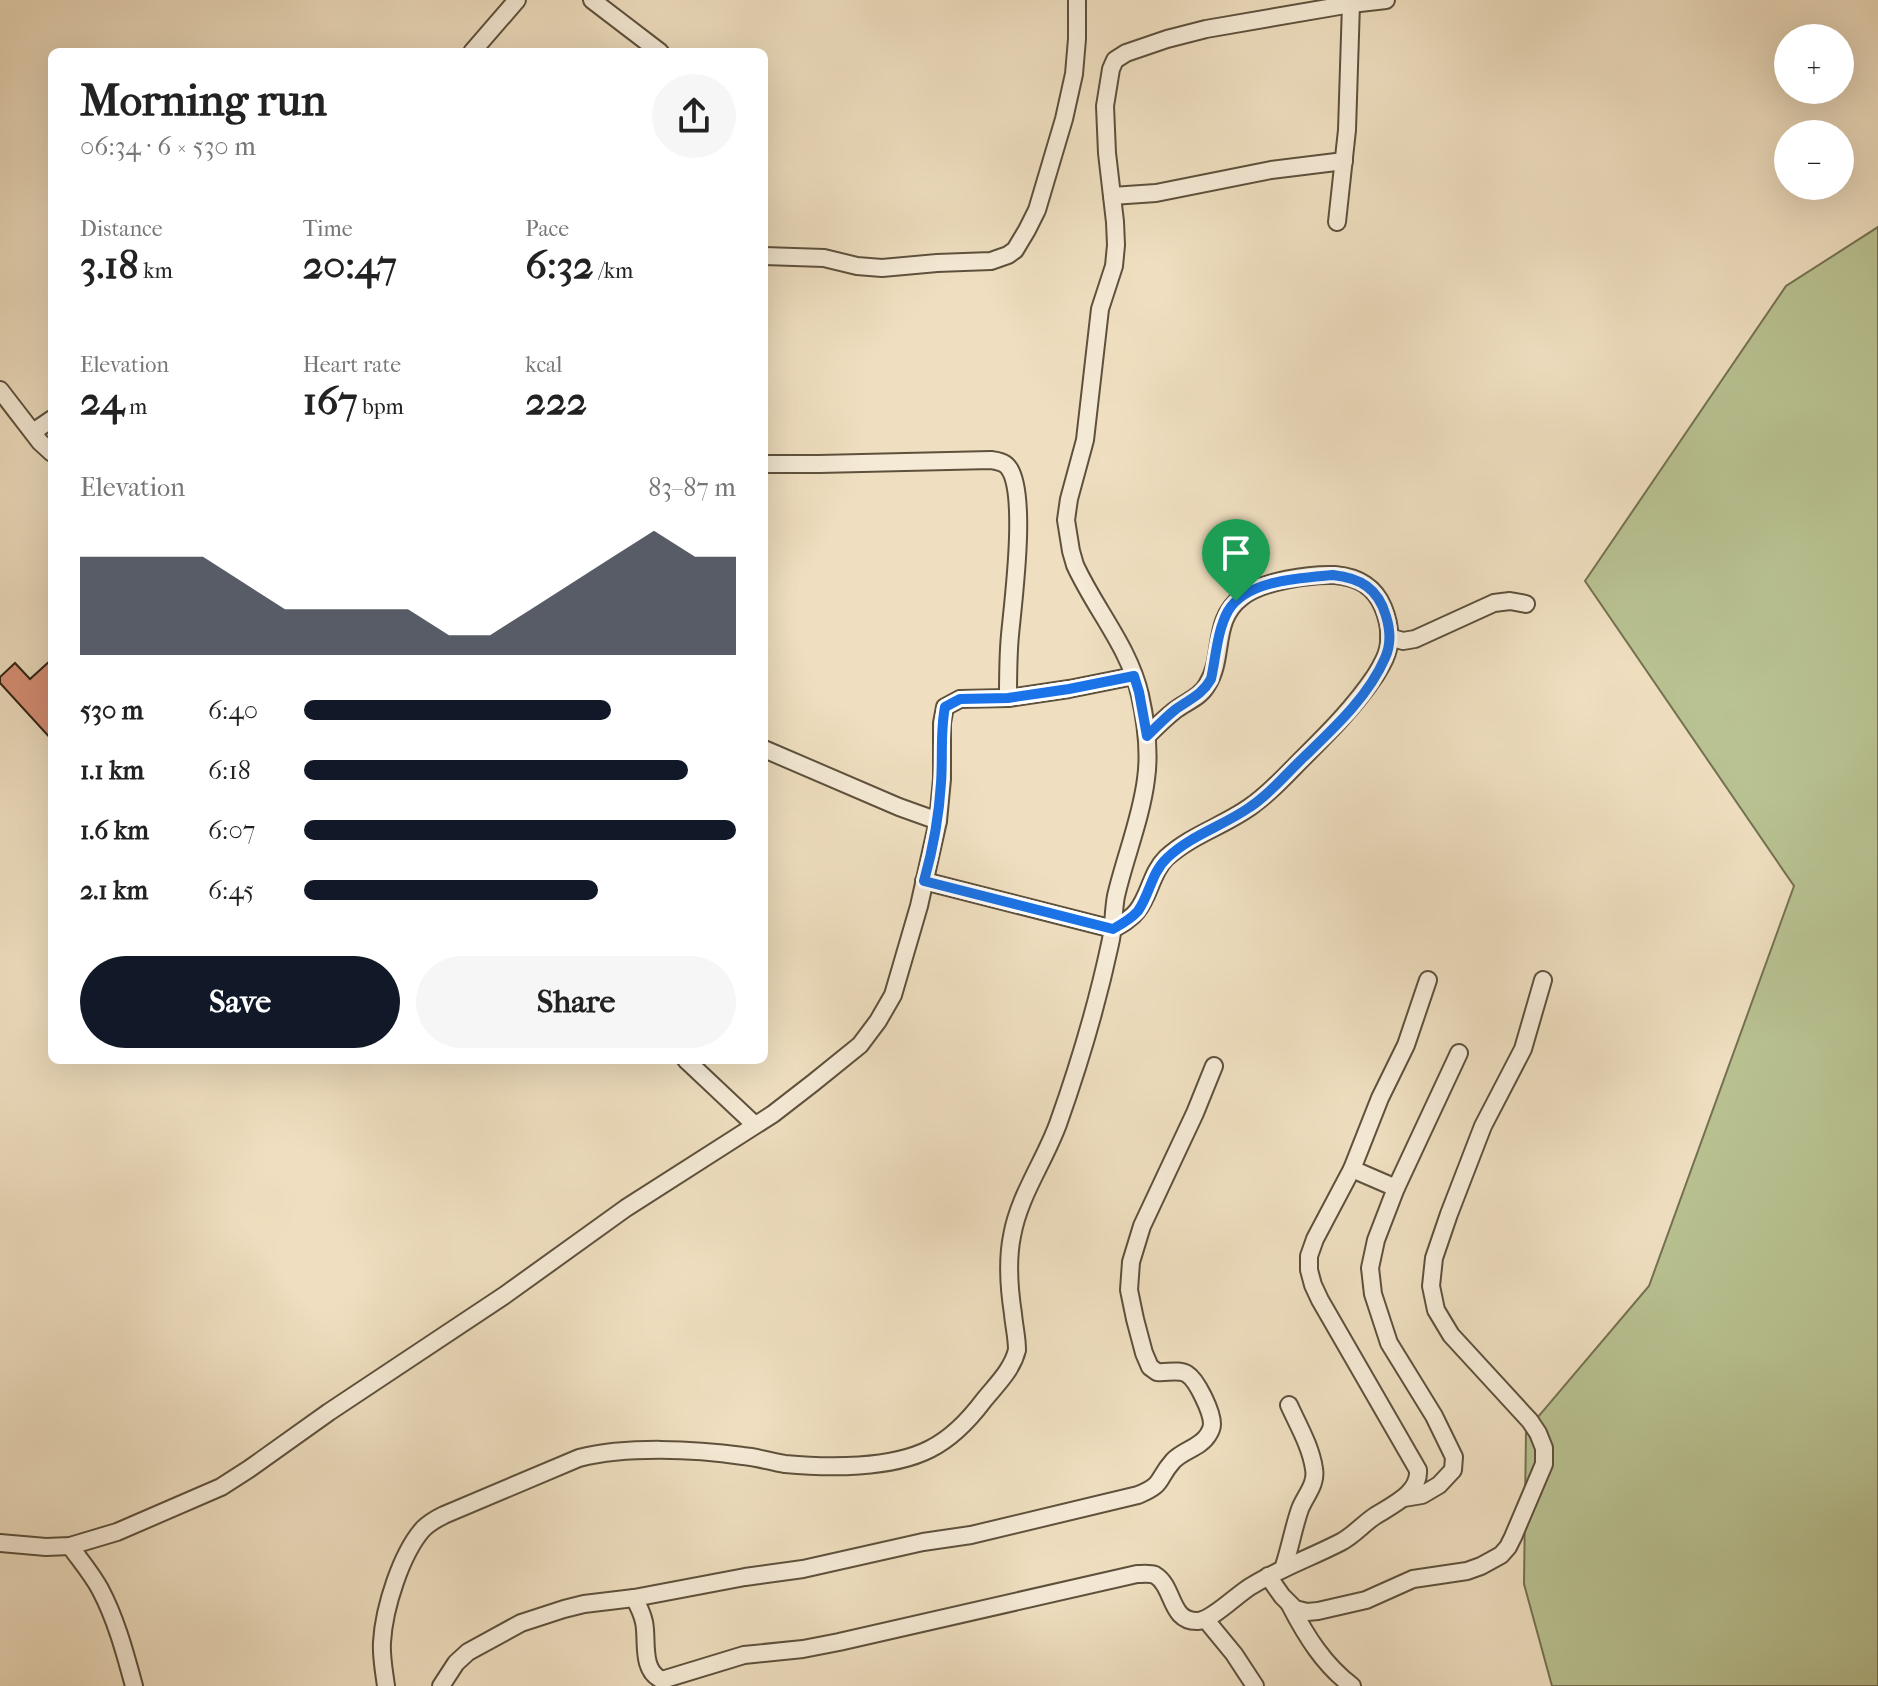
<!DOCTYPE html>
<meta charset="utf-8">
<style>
:root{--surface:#fff;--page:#f6f6f6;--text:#222;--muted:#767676;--accent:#111827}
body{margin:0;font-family:"IM FELL French Canon",serif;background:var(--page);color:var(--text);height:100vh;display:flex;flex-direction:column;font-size:30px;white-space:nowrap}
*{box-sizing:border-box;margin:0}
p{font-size:26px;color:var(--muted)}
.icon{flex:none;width:44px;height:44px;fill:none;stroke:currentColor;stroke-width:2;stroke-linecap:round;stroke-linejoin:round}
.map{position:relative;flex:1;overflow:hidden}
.side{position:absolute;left:48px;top:48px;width:720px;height:1016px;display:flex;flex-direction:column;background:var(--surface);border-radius:12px;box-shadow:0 8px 32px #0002}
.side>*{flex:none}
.buttons{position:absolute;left:1774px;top:24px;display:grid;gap:16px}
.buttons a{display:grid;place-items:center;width:80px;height:80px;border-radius:50%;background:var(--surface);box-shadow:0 8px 32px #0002;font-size:40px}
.pin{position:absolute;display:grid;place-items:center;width:68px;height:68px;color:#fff;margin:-82px -34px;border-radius:50% 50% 50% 0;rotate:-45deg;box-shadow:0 0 8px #0007}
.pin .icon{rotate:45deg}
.round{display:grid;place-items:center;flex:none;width:84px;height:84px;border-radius:42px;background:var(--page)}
.overview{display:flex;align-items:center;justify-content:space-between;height:136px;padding:0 32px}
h1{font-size:44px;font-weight:800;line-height:60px}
.figures{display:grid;grid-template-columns:repeat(3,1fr);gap:12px;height:136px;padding:8px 32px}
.figures div{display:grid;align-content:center}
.figures b{font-size:40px;font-weight:800}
.figures small{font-size:22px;font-weight:400}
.figures p{font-size:22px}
.chart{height:224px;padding:16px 32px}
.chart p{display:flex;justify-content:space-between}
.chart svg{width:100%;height:144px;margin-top:8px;fill:var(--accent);opacity:.7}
.action{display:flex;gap:16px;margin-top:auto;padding:16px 32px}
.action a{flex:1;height:92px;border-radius:48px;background:var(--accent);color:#fff;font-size:32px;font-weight:800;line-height:92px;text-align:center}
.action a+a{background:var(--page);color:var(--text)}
ul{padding:0 32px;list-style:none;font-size:26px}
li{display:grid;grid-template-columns:128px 96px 1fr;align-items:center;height:60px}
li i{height:20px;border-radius:10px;background:var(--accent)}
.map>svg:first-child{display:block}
</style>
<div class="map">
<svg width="1878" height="1686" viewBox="0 0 1878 1686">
<rect width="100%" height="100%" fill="#efdfc0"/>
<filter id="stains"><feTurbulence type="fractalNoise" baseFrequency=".0025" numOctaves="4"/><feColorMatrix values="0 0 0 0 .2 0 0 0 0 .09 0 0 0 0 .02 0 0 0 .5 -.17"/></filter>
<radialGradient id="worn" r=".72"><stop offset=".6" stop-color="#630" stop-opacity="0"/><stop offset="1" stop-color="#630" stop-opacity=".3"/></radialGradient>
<polygon fill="#b9c292" stroke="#747251" stroke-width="2" points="1878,227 1878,1686 1552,1686 1524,1584 1526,1431 1649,1286 1794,886 1585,581 1786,286"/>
<polygon fill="#da9077" stroke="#2e2210" stroke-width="2" points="52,659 52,740 0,683 0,677 15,663 30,679"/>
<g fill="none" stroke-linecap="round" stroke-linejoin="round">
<g stroke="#5e513c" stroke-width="20">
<g id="street">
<polyline points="592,0 660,52"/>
<polyline points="472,52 517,0"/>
<polyline points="1112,196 1156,193 1271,170 1344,161"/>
<polyline points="1337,222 1347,130 1351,4 1350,0"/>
<polyline points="764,256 824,258 857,266 882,268 937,263 991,261 1008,255 1015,250 1027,230 1037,210 1064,119 1074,74 1077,39 1077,0"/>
<polyline points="0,390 40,442 52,453"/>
<polyline points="33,432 52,419"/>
<path d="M764,464H819L991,460C998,461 1004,462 1008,467C1028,491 1013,602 1010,635C1008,656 1008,677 1008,698"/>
<polyline points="1389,637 1403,641 1415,639 1494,603 1510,601 1526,604"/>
<polyline points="938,821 942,779 942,723 945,707 960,699 1008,698 1069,689 1134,676"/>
<path d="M924,881L1113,929C1122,924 1131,919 1137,911C1150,895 1151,873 1166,858C1192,834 1227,825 1254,804C1272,791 1287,774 1303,758C1329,732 1354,707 1375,676C1380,668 1386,659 1388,649C1391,635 1388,619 1383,607C1374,586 1358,577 1335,575C1310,574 1262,581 1242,597C1211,620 1225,657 1207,685C1200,698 1185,702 1174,711C1164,719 1156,727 1147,736"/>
<polyline points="686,1060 755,1125"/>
<polyline points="1352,1169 1396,1188"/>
<polyline points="1404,1498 1422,1495 1439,1485 1453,1470 1454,1457 1434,1416 1389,1343 1373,1294 1370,1268 1376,1240 1396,1188 1459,1053"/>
<polyline points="0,1543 46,1547 70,1546 117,1532 221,1487 249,1469 329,1412 505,1295 626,1208 773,1114 813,1083 860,1045 878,1021 893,995 919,906 938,821 899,807 764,749"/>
<path d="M70,1546C80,1560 92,1574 100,1589C116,1619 125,1653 134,1686"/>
<path d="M1283,1569C1290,1549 1293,1529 1300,1509C1305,1496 1317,1484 1314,1469C1311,1447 1298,1425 1289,1405"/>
<polyline points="1268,1576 1282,1596 1295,1609 1307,1612 1318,1611 1366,1600 1413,1579 1467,1571 1481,1566 1501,1555 1508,1547 1513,1537 1544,1464 1544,1448 1538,1433 1530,1421 1451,1335 1436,1310 1431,1286 1434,1258 1449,1214 1483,1126 1523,1049 1543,980"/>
<path d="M634,1598C638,1605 642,1613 644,1622C648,1640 640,1670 662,1680L744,1655L803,1649L839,1642L1137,1574C1142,1574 1150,1573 1155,1575C1175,1587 1169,1622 1198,1621C1213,1620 1238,1593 1253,1585C1281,1568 1312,1557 1341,1542C1354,1535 1363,1524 1375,1516C1392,1505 1420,1493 1418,1470L1320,1300L1313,1285L1309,1270V1256L1315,1239L1352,1169L1380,1098L1406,1045L1428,980"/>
<path d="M1290,1605C1306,1636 1324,1665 1352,1686"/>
<polyline points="1206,1620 1234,1654 1255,1686"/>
<path d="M386,1686C384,1671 381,1656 382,1642C384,1608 401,1554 423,1529C429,1523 436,1519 444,1515L579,1458C627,1446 694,1449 743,1456C757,1457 771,1462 785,1464C828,1468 891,1469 930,1449C952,1438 969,1420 984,1400C997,1384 1012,1370 1017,1350C1017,1337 1014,1326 1013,1314C1009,1288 1007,1261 1012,1236C1019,1196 1044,1162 1058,1124C1079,1065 1097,1005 1110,944C1114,928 1113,912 1116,896C1125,857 1141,819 1146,779C1150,751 1146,722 1140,695C1129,647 1095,609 1075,565L1071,551L1066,520L1069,499L1085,440L1100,309L1114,266L1116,245L1115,222L1107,153L1105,106L1111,69L1115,60L1126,53L1167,39L1206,29L1351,4L1386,0"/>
<path d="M441,1686L456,1663L468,1652L521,1623L564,1609L584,1604L634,1598L745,1577L803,1569L923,1542L971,1535L1138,1495C1165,1484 1156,1480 1173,1461C1183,1450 1200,1448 1208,1435C1210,1432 1212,1428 1212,1424C1212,1412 1197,1380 1187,1374C1179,1369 1167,1373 1157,1372L1150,1367L1144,1353L1135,1319L1129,1290L1131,1262L1142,1226L1195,1113L1214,1066"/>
</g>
</g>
<use href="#street" stroke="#f5ead6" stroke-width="16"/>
</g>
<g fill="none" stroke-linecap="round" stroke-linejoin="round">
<g stroke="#fff" stroke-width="16">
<path id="route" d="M1333,575C1360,578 1378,588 1386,616C1390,629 1391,645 1385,658C1368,697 1334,728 1304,757C1286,774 1271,793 1250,807C1223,826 1191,835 1167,858C1151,873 1150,894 1138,911C1131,919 1122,924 1113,929L924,881C933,849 939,817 941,783C943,757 940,732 945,707L960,699L1008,698L1069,689L1134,676L1139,692L1147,736C1156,727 1166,717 1176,709C1190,699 1202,695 1211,679C1216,657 1217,631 1228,611C1246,580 1300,578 1333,575Z"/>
</g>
<use href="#route" stroke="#1a73e8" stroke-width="10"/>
</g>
<rect width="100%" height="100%" filter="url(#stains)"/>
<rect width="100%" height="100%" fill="url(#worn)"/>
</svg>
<div class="buttons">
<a>+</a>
<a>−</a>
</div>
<div class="pin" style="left:1236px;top:601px;background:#1e9e55"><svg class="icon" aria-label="arrive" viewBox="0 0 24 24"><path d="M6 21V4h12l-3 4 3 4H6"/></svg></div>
<section class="side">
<div class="overview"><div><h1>Morning run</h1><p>06:34 · 6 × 530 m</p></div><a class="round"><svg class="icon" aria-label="share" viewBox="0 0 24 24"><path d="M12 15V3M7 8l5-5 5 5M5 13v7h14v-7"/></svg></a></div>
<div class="figures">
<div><p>Distance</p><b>3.18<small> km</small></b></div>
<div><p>Time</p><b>20:47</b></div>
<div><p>Pace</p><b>6:32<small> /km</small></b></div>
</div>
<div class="figures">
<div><p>Elevation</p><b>24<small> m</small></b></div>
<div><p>Heart rate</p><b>167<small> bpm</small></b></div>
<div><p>kcal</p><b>222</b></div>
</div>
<div class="chart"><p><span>Elevation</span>83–87 m</p>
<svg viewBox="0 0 160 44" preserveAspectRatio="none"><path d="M0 44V14L10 14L20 14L30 14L40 22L50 30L60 30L70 30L80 30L90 38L100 38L110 30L120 22L130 14L140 6L150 14L160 14V44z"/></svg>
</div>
<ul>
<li><b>530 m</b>6:40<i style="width:71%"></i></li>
<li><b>1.1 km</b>6:18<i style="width:89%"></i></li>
<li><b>1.6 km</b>6:07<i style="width:100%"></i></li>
<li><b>2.1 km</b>6:45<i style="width:68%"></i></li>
</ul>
<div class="action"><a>Save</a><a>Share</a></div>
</section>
</div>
